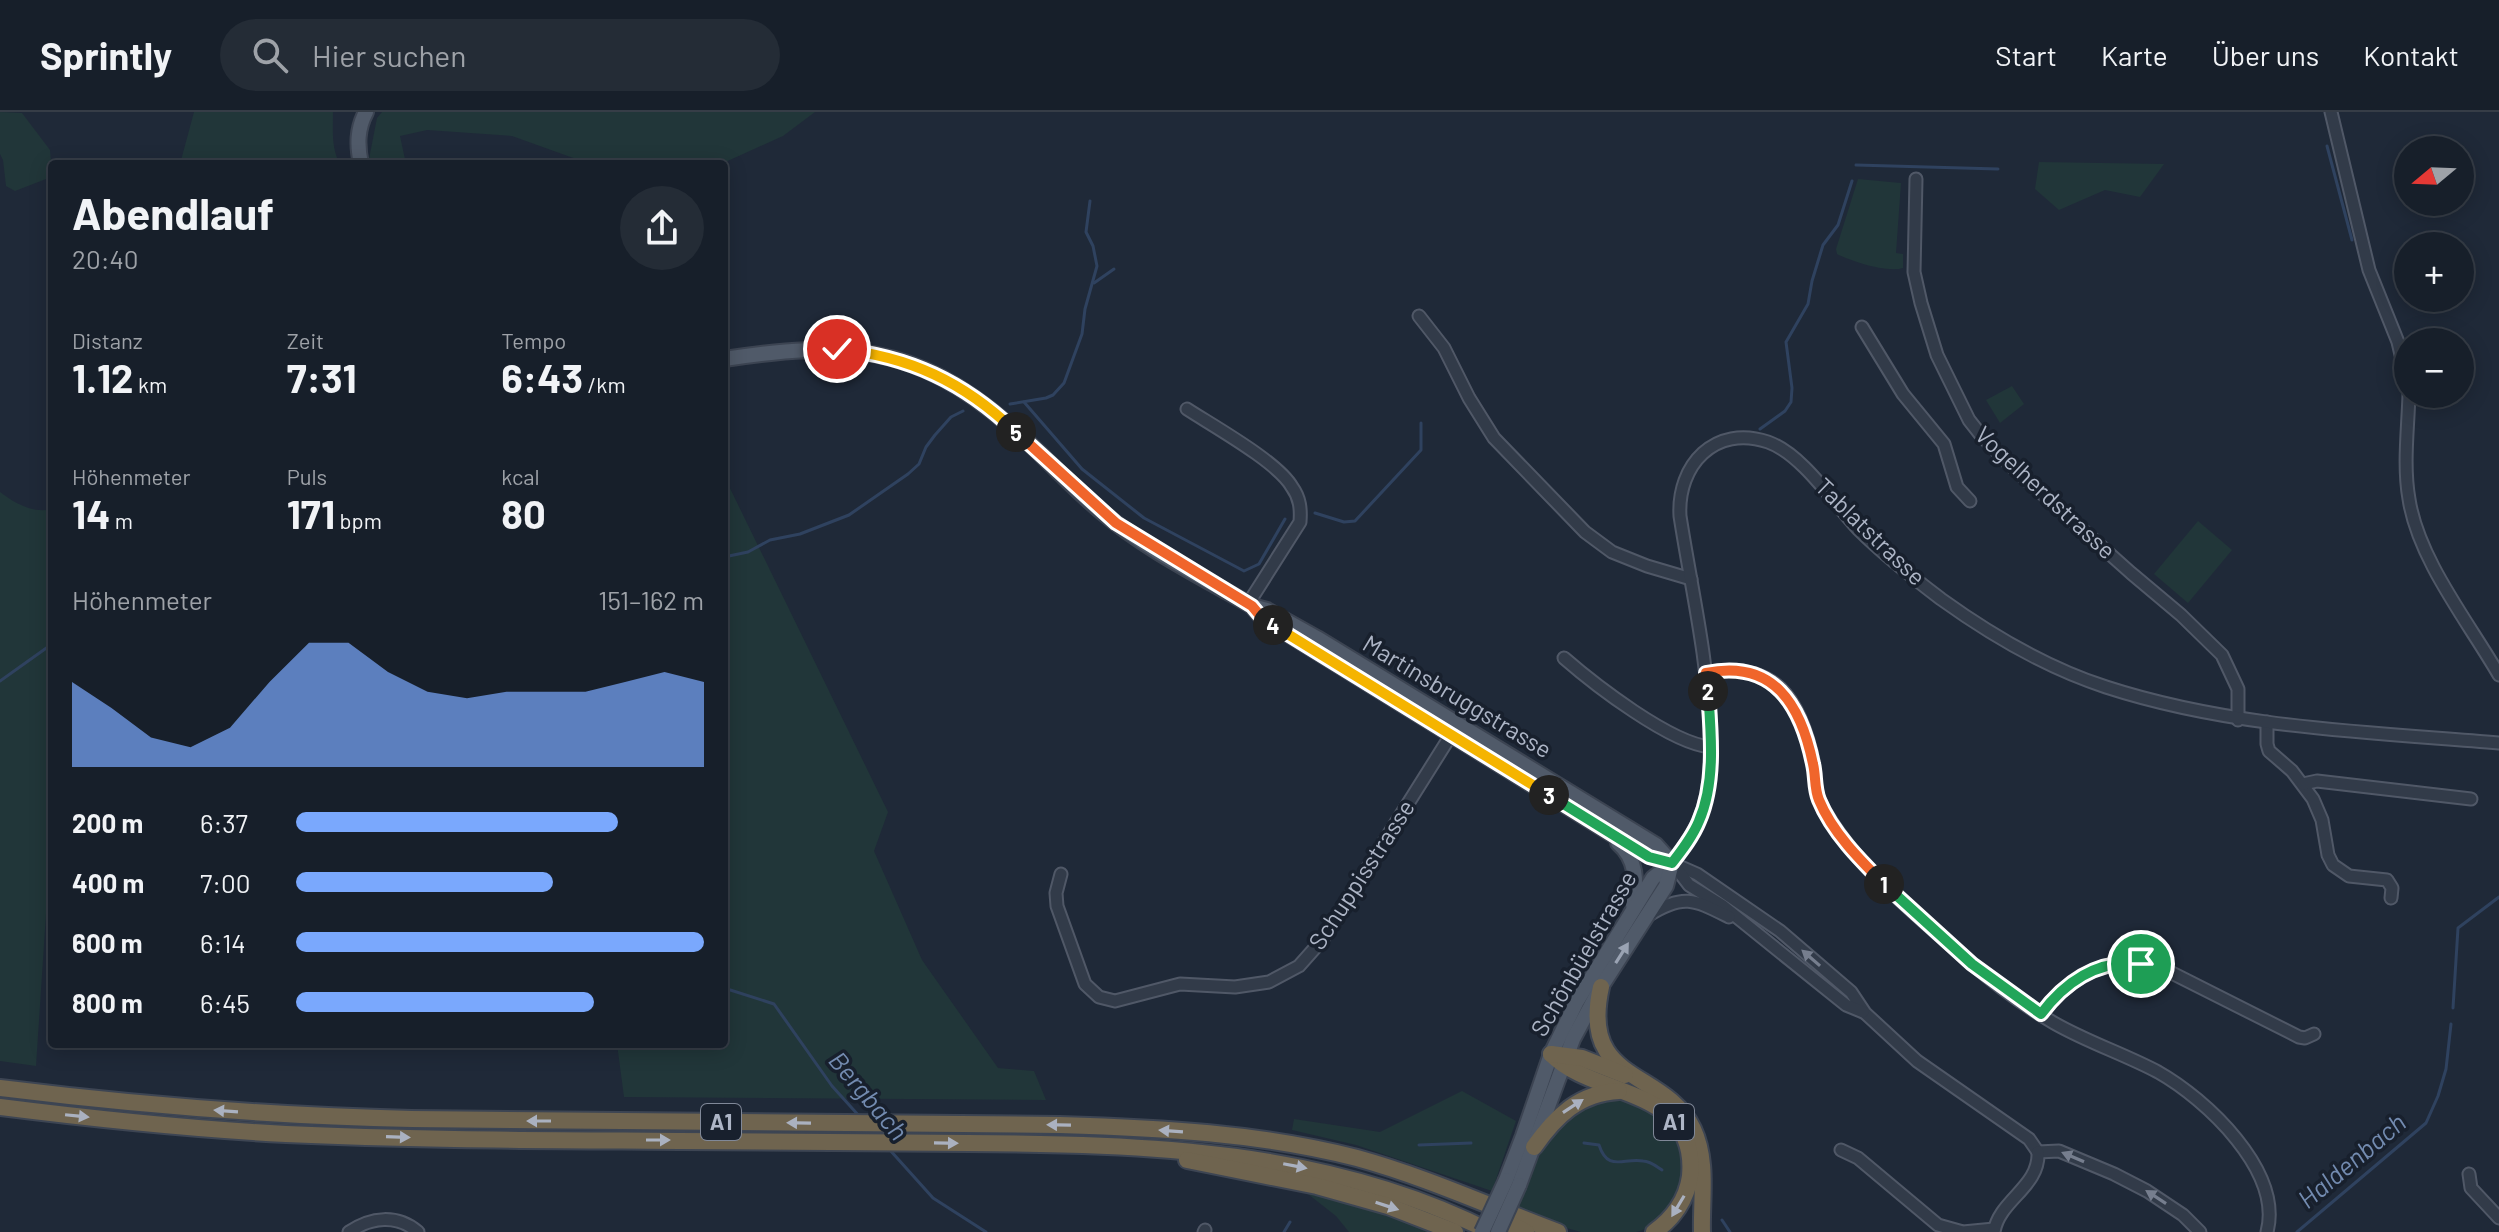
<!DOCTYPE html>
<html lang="de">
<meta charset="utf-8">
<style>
:root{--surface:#171f2a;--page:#242c36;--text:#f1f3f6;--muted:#9ea2a8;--line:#363d47;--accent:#7aa8fd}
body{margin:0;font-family:Barlow,sans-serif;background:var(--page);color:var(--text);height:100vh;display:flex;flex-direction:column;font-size:30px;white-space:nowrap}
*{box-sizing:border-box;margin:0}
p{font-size:26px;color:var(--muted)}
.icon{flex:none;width:44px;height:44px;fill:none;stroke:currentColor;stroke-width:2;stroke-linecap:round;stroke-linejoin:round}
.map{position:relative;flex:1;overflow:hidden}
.drawer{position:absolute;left:48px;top:48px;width:680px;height:888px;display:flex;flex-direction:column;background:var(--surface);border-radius:8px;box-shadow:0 4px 20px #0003,0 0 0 2px var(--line)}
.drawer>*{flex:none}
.needle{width:52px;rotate:251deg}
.controls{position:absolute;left:2394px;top:24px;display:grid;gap:16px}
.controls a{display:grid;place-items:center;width:80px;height:80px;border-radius:50%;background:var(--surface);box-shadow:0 4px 20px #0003,0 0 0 2px var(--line);font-size:40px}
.pin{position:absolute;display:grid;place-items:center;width:68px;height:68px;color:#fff;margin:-34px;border:4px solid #fff;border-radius:50%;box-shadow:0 2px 8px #0007}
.km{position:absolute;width:40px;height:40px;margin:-20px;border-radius:50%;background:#222;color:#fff;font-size:22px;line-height:40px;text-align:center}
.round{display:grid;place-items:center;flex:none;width:84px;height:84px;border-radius:42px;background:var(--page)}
.head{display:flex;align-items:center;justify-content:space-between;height:136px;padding:0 24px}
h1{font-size:44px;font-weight:700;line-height:60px}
.stats{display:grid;grid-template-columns:repeat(3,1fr);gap:12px;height:136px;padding:8px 24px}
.stats div{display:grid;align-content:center}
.stats b{font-size:40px;font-weight:700}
.stats small{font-size:22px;font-weight:400}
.stats p{font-size:22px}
.chart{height:224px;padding:16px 24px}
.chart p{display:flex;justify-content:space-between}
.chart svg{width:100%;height:144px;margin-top:8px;fill:var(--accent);opacity:.7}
ul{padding:0 24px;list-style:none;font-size:26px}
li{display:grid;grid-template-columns:128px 96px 1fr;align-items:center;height:60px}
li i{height:20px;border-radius:10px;background:var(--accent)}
header{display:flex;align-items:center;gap:48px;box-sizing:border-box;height:112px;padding:0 40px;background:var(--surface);border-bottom:2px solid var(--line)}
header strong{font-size:38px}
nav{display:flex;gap:44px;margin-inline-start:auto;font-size:28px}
.search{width:560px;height:72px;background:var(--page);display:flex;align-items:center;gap:20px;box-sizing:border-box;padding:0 28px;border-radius:44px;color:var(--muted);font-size:30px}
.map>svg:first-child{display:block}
</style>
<header>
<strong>Sprintly</strong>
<div class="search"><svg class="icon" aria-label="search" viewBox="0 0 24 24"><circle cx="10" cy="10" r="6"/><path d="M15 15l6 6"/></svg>Hier suchen</div>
<nav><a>Start</a><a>Karte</a><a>Über uns</a><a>Kontakt</a></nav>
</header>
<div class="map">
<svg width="2499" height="1120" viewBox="0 0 2499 1120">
<rect width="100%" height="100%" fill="#1f2938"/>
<g fill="#213639">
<polygon points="0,0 22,1 50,38 52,62 46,67 15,79 6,74 3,48 0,42"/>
<path d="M194,0H333C333,18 331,36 340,52H180Z"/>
<polygon points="382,0 815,0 783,24 721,52 590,52 512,24 427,18 400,24 406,52 372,52 369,47 377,6"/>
<polygon points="2039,50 2164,52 2140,85 2105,78 2059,98 2035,77"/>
<path d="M1858,67L1901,71L1896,141L1903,142V156C1887,161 1850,149 1837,142L1836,137Z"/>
<polygon points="2012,274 2024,292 2000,311 1986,288"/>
<polygon points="724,364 888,700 874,739 922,848 998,956 1034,959 1046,988 624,985 617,932 724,932"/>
<path d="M0,380C14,391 34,402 52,397V794L46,802L36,954L0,949Z"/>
<polygon points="2198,409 2232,438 2188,491 2154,462"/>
<polygon points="1462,979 1516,1009 1492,1079 1356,1033 1292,1018 1294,1007 1380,1020"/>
<path d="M1619,987C1638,992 1655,996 1668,1013C1696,1049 1681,1108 1636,1120H1581L1559,1114L1517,1094C1534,1056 1550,1004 1594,990C1602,988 1611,988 1619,987Z"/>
<polygon points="1309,1079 1379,1098 1436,1120 1349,1120 1336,1104 1308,1082"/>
</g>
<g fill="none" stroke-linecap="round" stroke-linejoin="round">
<g stroke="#2f425f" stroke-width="3">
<polyline points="2327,34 2352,128"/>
<polyline points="1856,53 1998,57"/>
<polyline points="1094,171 1114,157"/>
<polyline points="1024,290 1082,357 1144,406 1244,459 1259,452 1285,407"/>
<polyline points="1010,292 1046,286 1053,283 1064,271 1082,222 1085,197 1097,154 1093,134 1086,120 1090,89"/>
<polyline points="1760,317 1785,299 1791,290 1792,276 1786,230 1808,192 1812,169 1823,133 1838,113 1852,69"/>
<polyline points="1315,401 1344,410 1355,409 1421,338 1421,311"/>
<polyline points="724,445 748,440 770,428 800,422 849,403 908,362 919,352 926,335 935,323 951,305 963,299"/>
<polyline points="0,569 52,532"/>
<polyline points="724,876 774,892 832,974 860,1005"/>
<polyline points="2453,896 2458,816 2499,785"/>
<path d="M1584,1031L1599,1033C1608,1060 1622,1046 1643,1049C1650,1049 1656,1054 1662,1058"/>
<polyline points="1419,1033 1471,1031"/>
<polyline points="889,1037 933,1086 986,1120"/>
<polyline points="1722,1108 1730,1120"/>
<polyline points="1284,1120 1290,1110"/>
<polyline points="2297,1120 2426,1011 2438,984 2446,957 2451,912"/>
</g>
<g stroke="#505867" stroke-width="15">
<g id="minor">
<polyline points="2331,0 2369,158 2398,230 2408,273"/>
<polyline points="1916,67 1914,160 1921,191 1937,243 1969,308 1980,322 2009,352 2131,461 2181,503 2222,543 2238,577 2238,608"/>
<polyline points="1419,204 1444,236 1469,286 1494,326 1585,420 1612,440 1647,454 1691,467"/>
<polyline points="1862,215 1903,282 1944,332 1957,375 1970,389"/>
<path d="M2409,282C2408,317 2403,353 2409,387C2418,447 2469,511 2499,563"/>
<path d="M1187,297C1213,314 1278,350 1292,375C1300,386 1301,397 1300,410L1248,492"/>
<path d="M1564,546C1595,573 1670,631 1710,635"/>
<path d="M1706,561C1732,556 1760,558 1780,576C1799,594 1809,628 1814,653C1816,667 1814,680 1822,694C1857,757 1917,803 1971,851C1996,873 2025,894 2054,911C2087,930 2124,942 2158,960C2206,987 2283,1059 2267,1120"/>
<polyline points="2267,610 2267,632 2269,639 2292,659 2313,687 2322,708 2328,743 2333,753 2349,764 2387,768 2392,776 2391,786"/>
<polyline points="2303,672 2317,669 2471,687"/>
<path d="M1672,751C1687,731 1701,711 1706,686C1711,664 1710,641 1710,618C1708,546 1691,475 1680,404C1677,353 1715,312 1768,330C1802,342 1833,390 1858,417C1884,443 1912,465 1941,487C1991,523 2047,556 2106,575C2232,616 2367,620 2499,631"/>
<polyline points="1672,751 1697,762 1780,819 1851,880 1865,901 1917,949 2029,1027 2038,1040"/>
<polyline points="1673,752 1689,773 1723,794 1846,893 1863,900"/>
<polyline points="1061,762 1056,781 1057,794 1085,872 1099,885 1115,889 1180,872 1235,875 1269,870 1299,854 1323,827 1451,623"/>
<path d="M1649,803C1684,781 1695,788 1729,805"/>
<path d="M2041,902C2070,864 2116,837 2164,857L2299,925L2305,926L2314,922"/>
<polyline points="1841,1038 1858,1046 1938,1113 1963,1120 1994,1117"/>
<polyline points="2038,1040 2059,1039 2114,1062 2147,1079 2183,1103 2200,1120"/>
<polyline points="2469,1062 2471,1076 2499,1106"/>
<path d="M349,1120C371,1105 397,1102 418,1120"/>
<polyline points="1204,1120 1205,1118"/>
<path d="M1994,1120C1999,1088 2040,1075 2038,1040"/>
</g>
</g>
<g stroke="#3c4452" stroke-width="18">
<g id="major">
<path d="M361,52C357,33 357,17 366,0"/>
<path d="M724,247C843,229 914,231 1009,313C1041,340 1069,373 1102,400C1147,438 1202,465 1252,494L1267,498L1317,526L1656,733L1672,751"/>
<polyline points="1252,494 1262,506 1644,742 1672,751"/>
<path d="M1618,731C1637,747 1637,770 1633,793"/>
<polyline points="1506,1068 1523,1024 1551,942 1577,889 1653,766 1672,751"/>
<polyline points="1519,1073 1573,927 1601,875 1666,774 1672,751"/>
</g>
</g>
<g stroke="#3d4553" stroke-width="20">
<g id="highway">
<path d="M1601,875C1579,973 1664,956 1693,1017C1708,1049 1701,1086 1702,1120"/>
<path d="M1551,942C1595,987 1698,974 1690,1064C1687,1087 1673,1107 1654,1120"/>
<polyline points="1551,942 1582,946 1625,963"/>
<path d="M0,976C137,993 274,1004 412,1007L1060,1013C1159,1016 1260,1021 1357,1046C1426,1065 1491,1095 1558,1120"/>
<path d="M0,995C95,1007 190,1017 286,1022C417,1028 548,1028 679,1029C775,1029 871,1030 967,1031C1145,1032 1328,1037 1491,1120"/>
<path d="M1534,1035C1556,1004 1579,981 1619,979"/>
<polyline points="1187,1048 1317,1074 1388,1094 1455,1120"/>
<polyline points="1497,1105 1526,1120"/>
</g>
</g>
<use href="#minor" stroke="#323b49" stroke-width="11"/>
<use href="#major" stroke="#505a69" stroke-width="14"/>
<use href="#highway" stroke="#6f644f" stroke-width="16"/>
<g stroke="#3c4452" stroke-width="18" stroke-linecap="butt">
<g id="major-bridge">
<polyline points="1482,1120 1506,1068"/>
<polyline points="1498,1120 1519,1073"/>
</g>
</g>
<use href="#major-bridge" stroke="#505a69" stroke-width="14"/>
</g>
<defs><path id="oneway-solid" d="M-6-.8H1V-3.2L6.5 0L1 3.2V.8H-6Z" transform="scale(2)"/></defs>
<use fill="#9aa3b3" href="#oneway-solid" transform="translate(1622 841) rotate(-58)"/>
<g fill="#767e8e">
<use href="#oneway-solid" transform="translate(1811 846) rotate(-139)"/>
<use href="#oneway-solid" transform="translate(2073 1045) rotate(-157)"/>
<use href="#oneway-solid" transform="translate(2156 1085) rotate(-147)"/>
</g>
<g fill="#aab1c0">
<use href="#oneway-solid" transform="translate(1573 994) rotate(-33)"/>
<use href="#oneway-solid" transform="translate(226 999) rotate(-176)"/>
<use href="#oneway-solid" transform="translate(77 1004) rotate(6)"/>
<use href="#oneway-solid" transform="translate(539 1009) rotate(-180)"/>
<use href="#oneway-solid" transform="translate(799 1011) rotate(-179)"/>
<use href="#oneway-solid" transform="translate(1059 1013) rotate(-179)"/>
<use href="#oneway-solid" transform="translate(1171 1019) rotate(-176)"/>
<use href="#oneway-solid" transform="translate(398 1025) rotate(2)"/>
<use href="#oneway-solid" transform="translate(658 1028)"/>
<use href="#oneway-solid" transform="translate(946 1031) rotate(1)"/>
<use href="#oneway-solid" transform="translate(1295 1054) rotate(11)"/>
<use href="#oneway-solid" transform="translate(1387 1094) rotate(18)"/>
<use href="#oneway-solid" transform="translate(1678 1094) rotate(121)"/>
</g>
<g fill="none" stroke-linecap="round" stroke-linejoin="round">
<g stroke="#fff" stroke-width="16">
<path id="split-1" d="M1884,772L1972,852L2041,902C2066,869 2098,847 2141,852"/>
</g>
<g stroke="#fff" stroke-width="16">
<path id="split-2" d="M1708,579L1706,561C1774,547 1801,593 1813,652C1816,664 1814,676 1819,688C1832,720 1860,748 1884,772"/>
</g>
<g stroke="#fff" stroke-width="16">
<path id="split-3" d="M1549,683L1649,745L1672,751C1682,738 1693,724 1699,709C1716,670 1711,621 1708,579"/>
</g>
<g stroke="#fff" stroke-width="16">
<polyline id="split-4" points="1273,513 1549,683"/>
</g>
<g stroke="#fff" stroke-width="16">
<polyline id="split-5" points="1016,320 1116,411 1252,494 1262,506 1273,513"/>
</g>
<g stroke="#fff" stroke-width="16">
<path id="split-6" d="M837,237C909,244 964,270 1016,320"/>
</g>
<use href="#split-1" stroke="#22a559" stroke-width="10"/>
<use href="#split-2" stroke="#f0652b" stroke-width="10"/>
<use href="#split-3" stroke="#22a559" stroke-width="10"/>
<use href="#split-4" stroke="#f5b400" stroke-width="10"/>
<use href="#split-5" stroke="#f0652b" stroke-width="10"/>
<use href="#split-6" stroke="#f5b400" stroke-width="10"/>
</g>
<g text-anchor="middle" stroke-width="7" stroke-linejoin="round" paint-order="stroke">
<g fill="#18202d" stroke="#808898" stroke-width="2">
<rect x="701" y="992" width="40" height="36" rx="6"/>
<rect x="1654" y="992" width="40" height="36" rx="6"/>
</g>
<g font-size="22" font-weight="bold" fill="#adb5c6">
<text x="721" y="1018">A1</text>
<text x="1674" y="1018">A1</text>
</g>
<g font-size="24" fill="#adb5c6" stroke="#18202d">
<text transform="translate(2045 381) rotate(43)" y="8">Vogelherdstrasse</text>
<text transform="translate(1870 420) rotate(44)" y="8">Tablatstrasse</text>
<text transform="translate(1457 585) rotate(31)" y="8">Martinsbruggstrasse</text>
<text transform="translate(1362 763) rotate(-57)" y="8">Schuppisstrasse</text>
<text transform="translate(1584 842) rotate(-60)" y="8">Schönbüelstrasse</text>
</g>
<g font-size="26" font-style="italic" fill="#738bb0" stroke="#18202d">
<text transform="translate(868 984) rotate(50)" y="9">Bergbach</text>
<text transform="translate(2352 1049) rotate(-40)" y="9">Haldenbach</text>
</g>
</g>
</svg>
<div class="controls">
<a><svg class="needle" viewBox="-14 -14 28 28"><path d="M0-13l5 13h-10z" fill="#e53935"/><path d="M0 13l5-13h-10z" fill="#9ea2a8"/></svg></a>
<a>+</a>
<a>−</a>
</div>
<div class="pin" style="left:2141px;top:852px;background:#1e9e55"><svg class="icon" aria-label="arrive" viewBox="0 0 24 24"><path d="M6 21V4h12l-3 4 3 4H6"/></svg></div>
<div class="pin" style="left:837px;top:237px;background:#d93025"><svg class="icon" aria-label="check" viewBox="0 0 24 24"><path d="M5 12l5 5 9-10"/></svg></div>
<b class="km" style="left:1884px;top:772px">1</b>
<b class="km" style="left:1708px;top:579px">2</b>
<b class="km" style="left:1549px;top:683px">3</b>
<b class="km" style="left:1273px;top:513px">4</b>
<b class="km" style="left:1016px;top:320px">5</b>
<section class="drawer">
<div class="head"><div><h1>Abendlauf</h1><p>20:40</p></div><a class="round"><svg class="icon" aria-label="share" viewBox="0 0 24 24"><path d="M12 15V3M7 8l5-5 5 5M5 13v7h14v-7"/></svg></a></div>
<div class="stats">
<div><p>Distanz</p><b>1.12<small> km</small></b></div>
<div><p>Zeit</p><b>7:31</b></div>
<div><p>Tempo</p><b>6:43<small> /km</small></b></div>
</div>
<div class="stats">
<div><p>Höhenmeter</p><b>14<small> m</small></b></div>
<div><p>Puls</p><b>171<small> bpm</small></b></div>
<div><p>kcal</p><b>80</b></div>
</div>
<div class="chart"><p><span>Höhenmeter</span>151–162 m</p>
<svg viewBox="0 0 160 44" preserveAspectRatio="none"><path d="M0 44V18L10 26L20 35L30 38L40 32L50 18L60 6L70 6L80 15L90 21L100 23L110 21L120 21L130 21L140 18L150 15L160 18V44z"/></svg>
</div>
<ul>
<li><b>200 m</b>6:37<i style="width:79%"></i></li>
<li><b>400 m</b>7:00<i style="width:63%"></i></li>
<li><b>600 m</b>6:14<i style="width:100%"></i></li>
<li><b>800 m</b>6:45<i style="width:73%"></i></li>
</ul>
</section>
</div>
